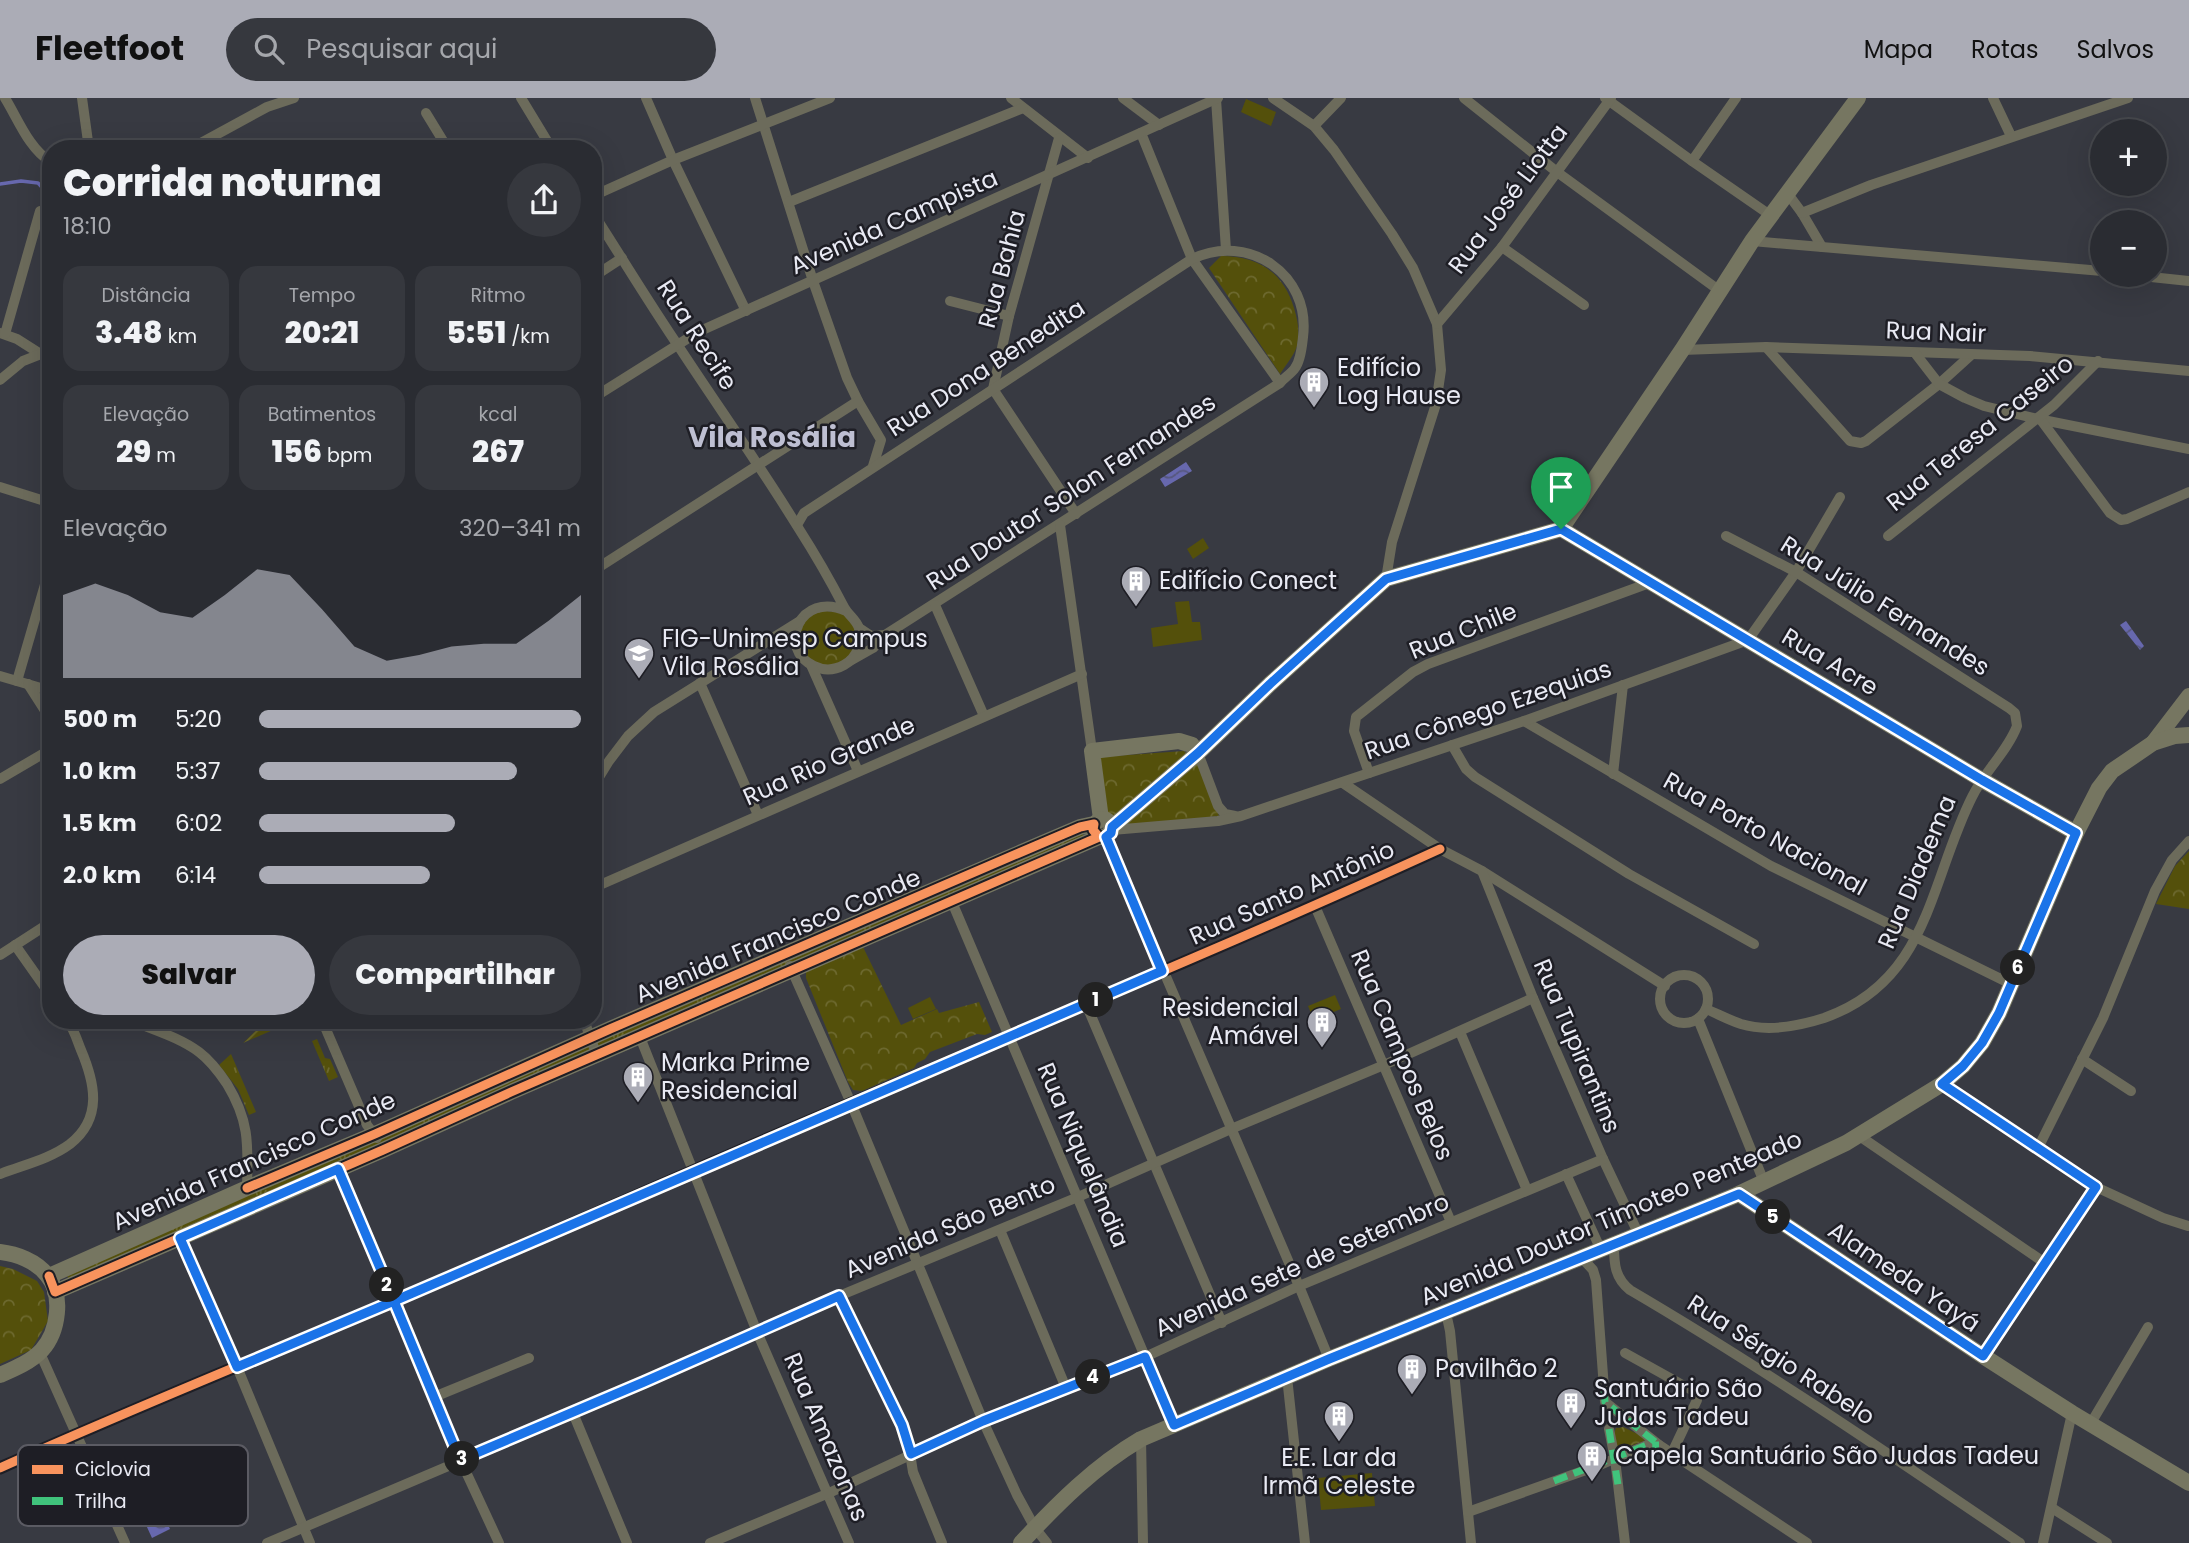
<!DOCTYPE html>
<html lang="pt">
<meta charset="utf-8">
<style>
:root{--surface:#2a2c32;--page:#36383e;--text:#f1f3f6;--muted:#a5a7ac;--line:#46484d;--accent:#abacb6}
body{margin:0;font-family:Poppins,sans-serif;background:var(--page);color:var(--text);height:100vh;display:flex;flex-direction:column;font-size:26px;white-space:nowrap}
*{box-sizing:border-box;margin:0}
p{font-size:23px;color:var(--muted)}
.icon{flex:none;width:38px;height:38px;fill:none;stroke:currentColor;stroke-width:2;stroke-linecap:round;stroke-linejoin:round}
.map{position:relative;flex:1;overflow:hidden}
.details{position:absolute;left:42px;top:42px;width:560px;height:889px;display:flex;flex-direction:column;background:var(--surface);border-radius:28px;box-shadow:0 7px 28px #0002,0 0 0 2px var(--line)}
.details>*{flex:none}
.controls{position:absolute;left:2090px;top:21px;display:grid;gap:14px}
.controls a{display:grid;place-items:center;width:77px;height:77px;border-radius:50%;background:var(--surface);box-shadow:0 7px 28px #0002,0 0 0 2px var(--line);font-size:35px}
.pin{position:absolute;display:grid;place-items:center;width:60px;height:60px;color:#fff;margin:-72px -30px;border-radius:50% 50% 50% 0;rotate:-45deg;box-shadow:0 0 7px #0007}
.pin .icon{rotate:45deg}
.km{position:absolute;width:35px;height:35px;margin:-18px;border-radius:50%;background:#222;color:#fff;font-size:19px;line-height:35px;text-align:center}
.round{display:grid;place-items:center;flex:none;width:74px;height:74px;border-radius:37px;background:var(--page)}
.overview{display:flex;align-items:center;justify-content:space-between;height:119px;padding:0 21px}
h1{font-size:38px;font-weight:800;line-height:52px}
.stats{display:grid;grid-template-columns:repeat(3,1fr);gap:10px;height:119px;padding:7px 21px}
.stats div{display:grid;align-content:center;border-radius:18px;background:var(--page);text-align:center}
.stats b{font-size:30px;font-weight:800}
.stats small{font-size:19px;font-weight:400}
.stats p{font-size:19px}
.chart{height:196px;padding:14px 21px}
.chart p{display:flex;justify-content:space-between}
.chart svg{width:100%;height:126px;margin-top:7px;fill:var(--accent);opacity:.7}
.button{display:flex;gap:14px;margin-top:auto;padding:14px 21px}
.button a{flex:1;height:80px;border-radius:42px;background:var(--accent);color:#111;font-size:28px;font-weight:800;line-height:80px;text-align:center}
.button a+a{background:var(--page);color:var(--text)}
ul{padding:0 21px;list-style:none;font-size:23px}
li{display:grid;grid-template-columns:112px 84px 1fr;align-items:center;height:52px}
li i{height:18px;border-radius:9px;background:var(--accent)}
header{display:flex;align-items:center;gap:42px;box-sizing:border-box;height:98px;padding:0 35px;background:var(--accent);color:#111}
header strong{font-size:33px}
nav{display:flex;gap:38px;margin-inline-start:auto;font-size:24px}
.search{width:490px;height:63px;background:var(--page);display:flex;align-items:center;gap:18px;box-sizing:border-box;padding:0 24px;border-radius:38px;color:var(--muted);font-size:26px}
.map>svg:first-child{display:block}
</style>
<header>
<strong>Fleetfoot</strong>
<div class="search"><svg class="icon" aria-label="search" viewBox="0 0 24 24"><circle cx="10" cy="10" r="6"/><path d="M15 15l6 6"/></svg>Pesquisar aqui</div>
<nav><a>Mapa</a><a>Rotas</a><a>Salvos</a></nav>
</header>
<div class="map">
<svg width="2189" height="1445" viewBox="0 0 2189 1445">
<defs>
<pattern id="grass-tufts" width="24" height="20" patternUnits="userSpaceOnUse" patternTransform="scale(1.75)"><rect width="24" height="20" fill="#54500b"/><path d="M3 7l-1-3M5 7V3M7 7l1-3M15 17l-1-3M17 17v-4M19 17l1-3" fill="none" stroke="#6d692f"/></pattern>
<pattern id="park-crowns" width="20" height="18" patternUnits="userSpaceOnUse" patternTransform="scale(1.75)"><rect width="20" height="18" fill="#54500b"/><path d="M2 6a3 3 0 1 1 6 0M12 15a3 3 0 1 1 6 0" fill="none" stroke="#6d692f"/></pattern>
<pattern id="garden-furrows" width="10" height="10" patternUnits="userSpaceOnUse" patternTransform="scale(1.75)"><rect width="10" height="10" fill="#54500b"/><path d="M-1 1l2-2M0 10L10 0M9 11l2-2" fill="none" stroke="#6d692f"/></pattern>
<pattern id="water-waves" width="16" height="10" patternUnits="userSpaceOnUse" patternTransform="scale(1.75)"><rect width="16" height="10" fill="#6768ae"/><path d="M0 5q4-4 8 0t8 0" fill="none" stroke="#56577c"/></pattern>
</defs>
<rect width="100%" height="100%" fill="#383a42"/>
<g fill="url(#grass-tufts)">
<polygon points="1083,733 1083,742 70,1185 66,1175"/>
<polygon points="317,941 325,960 330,961 338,979 329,983 312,943"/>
<polygon points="231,956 256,1014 249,1017 238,991 219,967"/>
</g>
<g fill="url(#park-crowns)">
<path d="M1221,158C1258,158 1283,174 1294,210C1298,223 1300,235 1297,248C1294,257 1286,267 1280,276L1209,170Z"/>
<path d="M817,512L845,515C848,519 853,524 855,529C870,562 813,586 800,547C798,540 801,531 802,525Z"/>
<polygon points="1184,653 1202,671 1219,718 1117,729 1105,719 1099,659"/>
<polygon points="2189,753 2189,811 2156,806 2175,768"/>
<polygon points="863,849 901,927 937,911 939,915 979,904 992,934 985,937 977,936 930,954 925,961 917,965 914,970 862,993 853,992 848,984 806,880 806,874"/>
<polygon points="0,1168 13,1171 37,1183 44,1194 48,1223 31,1252 0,1266"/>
<path d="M1623,1329L1646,1340L1644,1343L1619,1352C1615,1344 1612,1339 1616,1330Z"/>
</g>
<polygon fill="url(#garden-furrows)" points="267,922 288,922 289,925 243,945"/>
<g fill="#54500b">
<polygon points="1246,1 1276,14 1271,28 1241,14"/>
<polygon points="1203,440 1209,450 1193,461 1187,451"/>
<polygon points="1189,503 1192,524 1200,524 1202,542 1153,549 1151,530 1178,526 1175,504"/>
<polygon points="1335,897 1341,911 1314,922 1308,908"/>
<polygon points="930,899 936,911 913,921 908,910"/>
<polygon points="1372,1375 1375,1408 1321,1412 1318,1380"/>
</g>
<g fill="url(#water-waves)">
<polygon points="1186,364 1192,373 1165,389 1160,381"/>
<polygon points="2126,523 2144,548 2140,552 2120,527"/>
<polygon points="154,1397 170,1431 152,1440 136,1405"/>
</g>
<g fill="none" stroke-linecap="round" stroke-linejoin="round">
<polyline stroke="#6768ae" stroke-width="3.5" points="0,86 21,83 38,85 51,99"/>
<g stroke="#6c6b5b" stroke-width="10">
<path d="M5,0C18,21 29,51 51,64"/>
<polyline points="82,0 89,51"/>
<polyline points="521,0 552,51"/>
<polyline points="646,0 673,62 746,213"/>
<polyline points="755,0 813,183 847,280 858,303 881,342 873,368"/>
<polyline points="1011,0 1088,60"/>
<polyline points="1123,0 1159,27"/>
<polyline points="1273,0 1314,28 1334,52 1392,136 1413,170 1437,226 1441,272 1436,306 1392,444 1386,481"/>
<polyline points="1464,0 1557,74 1720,193"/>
<polyline points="1605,0 1692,63 1770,117"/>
<polyline points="1993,0 2011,38"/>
<polyline points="1216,1 1226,152"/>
<polyline points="426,15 448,51"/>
<polyline points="1314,28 1341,0"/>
<polyline points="1141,35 1192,161 1280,285"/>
<polyline points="1059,40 1009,218 993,291 1076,416"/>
<polyline points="190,51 267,9 294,0"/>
<polyline points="1692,63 1736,0"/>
<polyline points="1788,96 1802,115 1822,149"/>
<polyline points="593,98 673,62 830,0"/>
<polyline points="789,104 1023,10"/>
<path d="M593,115C622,160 649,205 679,249C719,310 761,369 799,431C815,456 830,482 844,509C848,517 856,521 859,530C863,544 857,560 844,567C835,572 824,573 814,568C776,551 800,492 846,513"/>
<polyline points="1802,115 1871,87 2128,0"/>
<polyline points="1752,143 2102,173"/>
<polyline points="1502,149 1584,207"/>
<polyline points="2132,177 2189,183"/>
<polyline points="593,179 622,160"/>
<polyline points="950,203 1009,218"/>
<polyline points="1437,226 1502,149 1611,0"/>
<polyline points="0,235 17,241 39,255"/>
<polyline points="5,236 40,113"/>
<polyline points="1766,249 1850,343 1861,345 1866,343 1939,286 1971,257"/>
<polyline points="1682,252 1766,249 2030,258 2189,273"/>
<polyline points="1915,255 1939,286 1965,300 1984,308 2038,321 2189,351"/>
<polyline points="0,282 23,263 51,252"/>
<polyline points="593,300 698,234 1218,0"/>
<polyline points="2041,322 2110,415 2121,422 2127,421 2189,394"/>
<polyline points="0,389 51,405"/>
<path d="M797,427L804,415L1192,161C1248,134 1311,176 1303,239C1302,248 1301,262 1295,270C1292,275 1284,280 1280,285L885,537L873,550L850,563"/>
<polyline points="1060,427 1092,653"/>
<polyline points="1888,438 2054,307 2098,263"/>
<polyline points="593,473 858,303"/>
<polyline points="935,507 984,618"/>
<polyline points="859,530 871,538 885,537"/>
<polyline points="811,567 858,673"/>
<polyline points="0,578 51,593"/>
<polyline points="17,583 51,466"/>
<polyline points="700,585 758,717"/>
<polyline points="28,586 51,622"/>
<polyline points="1524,623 1771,768 2011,886"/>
<polyline points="1452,647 1466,671 1475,679 1629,776 1754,846"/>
<polyline points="1198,655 1218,708 1225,716 1235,718"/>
<polyline points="1369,675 1354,633 1356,619 1413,574 1428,566 1652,484"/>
<polyline points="1613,676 1623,587"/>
<polyline points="0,681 51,651"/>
<polyline points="1343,685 1440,751 1482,773 1665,888"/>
<polyline points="593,689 609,663 628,638 654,614 800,523"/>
<polyline points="1112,732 1218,723 1241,718 1524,623 1748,542 1796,474 1840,399"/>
<polyline points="1106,739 1299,1188 1329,1261"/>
<polyline points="1482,773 1533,900 1603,1061 1639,1137"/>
<polyline points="593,790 1082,576"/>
<polyline points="952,804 1174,1327"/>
<polyline points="1315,808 1451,1124"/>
<polyline points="15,847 51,898"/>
<polyline points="0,857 51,824"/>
<polyline points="790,868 851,1005 983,1323 1017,1397 1035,1430 1047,1445"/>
<circle cx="1684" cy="901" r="24"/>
<polyline points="1086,906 1222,1225"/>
<path d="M1706,911C1718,916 1729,922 1741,926C1767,934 1799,928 1824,920C1929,883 1929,785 1972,699C1984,674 2007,654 2017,628L2015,615L2009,610L1796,474L1726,438"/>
<polyline points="1698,921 1764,1084"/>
<path d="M130,922C153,932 179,939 199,954C211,963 219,974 227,986C250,1024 248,1047 247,1090"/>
<polyline points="322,922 367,1027 377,1040"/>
<polyline points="584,922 597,958"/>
<polyline points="1460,934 1527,1092"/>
<polyline points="640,939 757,1234 849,1445"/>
<polyline points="2082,961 2131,993"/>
<polyline points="1942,986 2096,1089 2163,1120 2188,1128"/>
<polyline points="1858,1037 2045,1165"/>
<polyline points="2038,1050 2103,920 2155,793 2172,762 2189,743"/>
<polyline points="338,1071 460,1361 499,1445"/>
<path d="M0,1076C23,1067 50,1061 70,1046C103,1020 95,985 81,952C77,942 74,931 67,922"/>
<polyline points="1566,1076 1601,1152"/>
<polyline points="1000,1132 1066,1290"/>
<polyline points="180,1140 237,1269 310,1445"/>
<path d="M1614,1148C1614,1166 1615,1180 1630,1192C1763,1270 1892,1358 2020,1445"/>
<polyline points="1582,1160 1593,1172 1596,1182 1605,1304 1659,1347 1807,1445"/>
<polyline points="839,1198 902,1327 908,1343 913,1374 942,1445"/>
<polyline points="1446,1215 1450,1233 1471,1445"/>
<polyline points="40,1255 125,1445"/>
<polyline points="1625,1255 1697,1295 1697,1302 1672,1355"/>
<polyline points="1983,1258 2096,1089"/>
<polyline points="1287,1279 1305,1445"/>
<polyline points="434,1299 529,1260"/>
<polyline points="573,1315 627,1445"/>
<polyline points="2091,1325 2148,1229"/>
<polyline points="1609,1331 1615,1361 1625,1445"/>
<polyline points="1141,1341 1143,1445"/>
<path d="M0,1370C129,1312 261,1259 391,1204C546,1138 699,1069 854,1004C1050,921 1247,839 1440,751"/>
<polyline points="2052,1410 2107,1445"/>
<polyline points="1468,1414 1600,1367 1647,1347 1659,1347"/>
<polyline points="267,1445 644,1285 839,1198 1078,1099 1231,1031 1384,967 1533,900"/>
<polyline points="710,1445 829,1395 983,1323 1145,1259 1299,1188 1603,1061"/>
<polyline points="2043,1445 2072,1315"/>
</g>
<g stroke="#767661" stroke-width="16">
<polyline points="1561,431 1982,682 2076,735"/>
<polyline points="2153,645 2189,598"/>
<polyline points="1101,721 1092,653 1179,643 1192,647 1198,655"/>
<polyline points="1112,729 1198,655 1270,586 1386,481 1561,431 1682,252 1752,143 1858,0"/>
<polyline points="1739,1096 1983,1258 2072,1315 2189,1385"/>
<path d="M0,1154C17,1156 36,1163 47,1177C64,1197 58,1234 42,1252C31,1264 14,1271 0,1277"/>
<path d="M49,1178L247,1090L375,1036L610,931L1080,729L1094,726L1101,721C1108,721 1112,725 1112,732L1106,739H1099L511,994L383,1052L55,1194"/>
<path d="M1021,1445C1057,1406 1095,1368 1141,1341L1329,1261L1734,1098L1846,1045L1942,986L1963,968L1982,945L1999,915L2076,735L2099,690L2112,673L2153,645L2175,638L2189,637"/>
</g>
<g stroke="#40c37c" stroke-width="7" stroke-dasharray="14 7" stroke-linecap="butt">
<polyline points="1604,1291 1605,1304 1659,1347"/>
<polyline points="1609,1331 1619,1393"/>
<polyline points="1554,1383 1647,1347 1659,1347"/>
</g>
<g stroke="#1e1e25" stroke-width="13">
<g id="cycleway">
<polyline points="49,1178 55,1194 383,1052 511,994 1099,739 1093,732 1094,726 1080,729 1019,755 610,931 375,1036 247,1090"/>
<path d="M0,1370C129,1312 261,1259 391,1204C546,1138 699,1069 854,1004C1050,921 1247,839 1440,751"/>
</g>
</g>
<use href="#cycleway" stroke="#f8935d" stroke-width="9"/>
</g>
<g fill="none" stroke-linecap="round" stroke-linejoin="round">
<g stroke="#fff" stroke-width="14">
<polyline id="route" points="1561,431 1386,481 1270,586 1198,655 1112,729 1111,735 1106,739 1162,873 394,1203 338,1071 180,1140 237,1269 394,1203 460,1362 644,1284 839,1198 902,1327 911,1356 983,1323 1145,1259 1174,1327 1329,1261 1739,1096 1983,1258 2096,1089 1942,986 1963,968 1982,945 1999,915 2076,735 1982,682 1561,431"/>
</g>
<use href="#route" stroke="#1a73e8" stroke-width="9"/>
</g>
<defs>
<g id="building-pin" transform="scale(1.575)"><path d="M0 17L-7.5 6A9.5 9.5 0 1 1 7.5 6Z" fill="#abacb6" stroke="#1e1e25"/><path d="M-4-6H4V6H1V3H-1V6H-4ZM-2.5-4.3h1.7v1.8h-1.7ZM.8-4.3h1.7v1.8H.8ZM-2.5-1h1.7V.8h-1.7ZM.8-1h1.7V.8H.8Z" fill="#fff"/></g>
<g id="university-pin" transform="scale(1.575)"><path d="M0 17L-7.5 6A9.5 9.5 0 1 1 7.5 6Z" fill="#abacb6" stroke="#1e1e25"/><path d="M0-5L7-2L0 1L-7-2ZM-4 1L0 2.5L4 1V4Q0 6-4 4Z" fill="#fff"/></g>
</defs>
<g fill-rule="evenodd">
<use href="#building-pin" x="1314" y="284"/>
<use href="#building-pin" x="1136" y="483"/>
<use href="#university-pin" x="639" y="555"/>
<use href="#building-pin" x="1322" y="924"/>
<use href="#building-pin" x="638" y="979"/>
<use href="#building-pin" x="1412" y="1271"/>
<use href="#building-pin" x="1571" y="1305"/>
<use href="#building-pin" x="1339" y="1318"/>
<use href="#building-pin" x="1592" y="1358"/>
</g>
<g text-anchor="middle" stroke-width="5" stroke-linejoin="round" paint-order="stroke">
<g font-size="24" fill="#e9eaf4" stroke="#1e1e25">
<text transform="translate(1508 101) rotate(-53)" y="8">Rua José Liotta</text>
<text transform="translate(894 124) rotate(-24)" y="8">Avenida Campista</text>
<text transform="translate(1002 171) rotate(-75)" y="8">Rua Bahia</text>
<text transform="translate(1936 234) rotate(2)" y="8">Rua Nair</text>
<text transform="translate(697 237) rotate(57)" y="8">Rua Recife</text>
<text transform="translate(986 270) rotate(-33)" y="8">Rua Dona Benedita</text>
<text transform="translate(1980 335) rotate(-39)" y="8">Rua Teresa Caseiro</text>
<text transform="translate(1071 394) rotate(-33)" y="8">Rua Doutor Solon Fernandes</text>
<text transform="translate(1885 508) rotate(32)" y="8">Rua Júlio Fernandes</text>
<text transform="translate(1463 533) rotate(-22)" y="8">Rua Chile</text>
<text transform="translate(1830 564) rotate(31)" y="8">Rua Acre</text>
<text transform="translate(1488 612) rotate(-19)" y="8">Rua Cônego Ezequias</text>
<text transform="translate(829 663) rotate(-24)" y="8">Rua Rio Grande</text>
<text transform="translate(1765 736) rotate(29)" y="8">Rua Porto Nacional</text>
<text transform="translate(1917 774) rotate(-67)" y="8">Rua Diadema</text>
<text transform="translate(1292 795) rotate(-24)" y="8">Rua Santo Antônio</text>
<text transform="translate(778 838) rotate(-23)" y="8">Avenida Francisco Conde</text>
<text transform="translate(1577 948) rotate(67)" y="8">Rua Tupirantins</text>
<text transform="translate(1402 957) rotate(67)" y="8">Rua Campos Belos</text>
<text transform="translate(1083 1057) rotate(67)" y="8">Rua Niquelândia</text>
<text transform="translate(254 1063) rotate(-24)" y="8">Avenida Francisco Conde</text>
<text transform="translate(1611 1120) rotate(-23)" y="8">Avenida Doutor Timoteo Penteado</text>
<text transform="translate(950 1129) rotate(-23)" y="8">Avenida São Bento</text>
<text transform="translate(1302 1167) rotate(-24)" y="8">Avenida Sete de Setembro</text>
<text transform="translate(1904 1179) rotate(34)" y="8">Alameda Yayá</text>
<text transform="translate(1781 1262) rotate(33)" y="8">Rua Sérgio Rabelo</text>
<text transform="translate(826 1339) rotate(67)" y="8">Rua Amazonas</text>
</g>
<g font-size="24" fill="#e9eaf4" stroke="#1e1e25" text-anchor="start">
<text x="1337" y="278">Edifício<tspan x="1337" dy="28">Log Hause</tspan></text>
<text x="1159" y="491">Edifício Conect</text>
<text x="662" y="549">FIG-Unimesp Campus<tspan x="662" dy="28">Vila Rosália</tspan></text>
<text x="1299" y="918" text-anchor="end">Residencial<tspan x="1299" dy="28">Amável</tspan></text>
<text x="661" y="973">Marka Prime<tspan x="661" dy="28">Residencial</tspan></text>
<text x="1435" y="1279">Pavilhão 2</text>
<text x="1594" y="1299">Santuário São<tspan x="1594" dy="28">Judas Tadeu</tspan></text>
<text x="1615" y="1366">Capela Santuário São Judas Tadeu</text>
<text x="1339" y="1368" text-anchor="middle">E.E. Lar da<tspan x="1339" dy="28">Irmã Celeste</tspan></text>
</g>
<g font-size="28" font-weight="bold" fill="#bebfd2" stroke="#1e1e25">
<text x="772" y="349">Vila Rosália</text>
</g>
</g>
<rect x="18" y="1347" width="230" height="81" rx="10" fill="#1e1e25" stroke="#5b5b63" stroke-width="2"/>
<rect x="32" y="1367" width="31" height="9" fill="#f8935d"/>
<rect x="32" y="1399" width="31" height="8" fill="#40c37c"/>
<g font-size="19" fill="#e9eaf4">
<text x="75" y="1378">Ciclovia</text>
<text x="75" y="1410">Trilha</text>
</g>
</svg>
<div class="controls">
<a>+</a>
<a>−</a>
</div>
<div class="pin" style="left:1561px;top:431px;background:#1e9e55"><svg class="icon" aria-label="arrive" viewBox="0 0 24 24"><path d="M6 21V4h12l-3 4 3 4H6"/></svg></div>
<b class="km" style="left:1096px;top:902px">1</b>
<b class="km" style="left:387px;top:1187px">2</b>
<b class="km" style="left:462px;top:1361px">3</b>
<b class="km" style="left:1093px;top:1279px">4</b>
<b class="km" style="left:1773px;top:1119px">5</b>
<b class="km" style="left:2018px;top:870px">6</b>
<section class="details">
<div class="overview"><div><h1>Corrida noturna</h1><p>18:10</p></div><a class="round"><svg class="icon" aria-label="share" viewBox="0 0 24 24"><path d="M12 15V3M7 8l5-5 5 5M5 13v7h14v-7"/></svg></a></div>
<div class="stats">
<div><p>Distância</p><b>3.48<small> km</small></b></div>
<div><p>Tempo</p><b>20:21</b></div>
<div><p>Ritmo</p><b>5:51<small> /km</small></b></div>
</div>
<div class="stats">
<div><p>Elevação</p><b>29<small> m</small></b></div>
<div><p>Batimentos</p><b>156<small> bpm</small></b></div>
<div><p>kcal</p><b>267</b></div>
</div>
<div class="chart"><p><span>Elevação</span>320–341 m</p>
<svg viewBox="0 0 160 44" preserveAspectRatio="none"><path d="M0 44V15L10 11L20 15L30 21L40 23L50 15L60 6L70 8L80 20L90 33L100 38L110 36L120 33L130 32L140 32L150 24L160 15V44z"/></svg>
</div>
<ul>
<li><b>500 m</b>5:20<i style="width:100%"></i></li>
<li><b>1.0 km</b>5:37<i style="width:80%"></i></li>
<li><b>1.5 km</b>6:02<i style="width:61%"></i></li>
<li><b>2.0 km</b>6:14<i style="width:53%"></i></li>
</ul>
<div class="button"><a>Salvar</a><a>Compartilhar</a></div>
</section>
</div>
